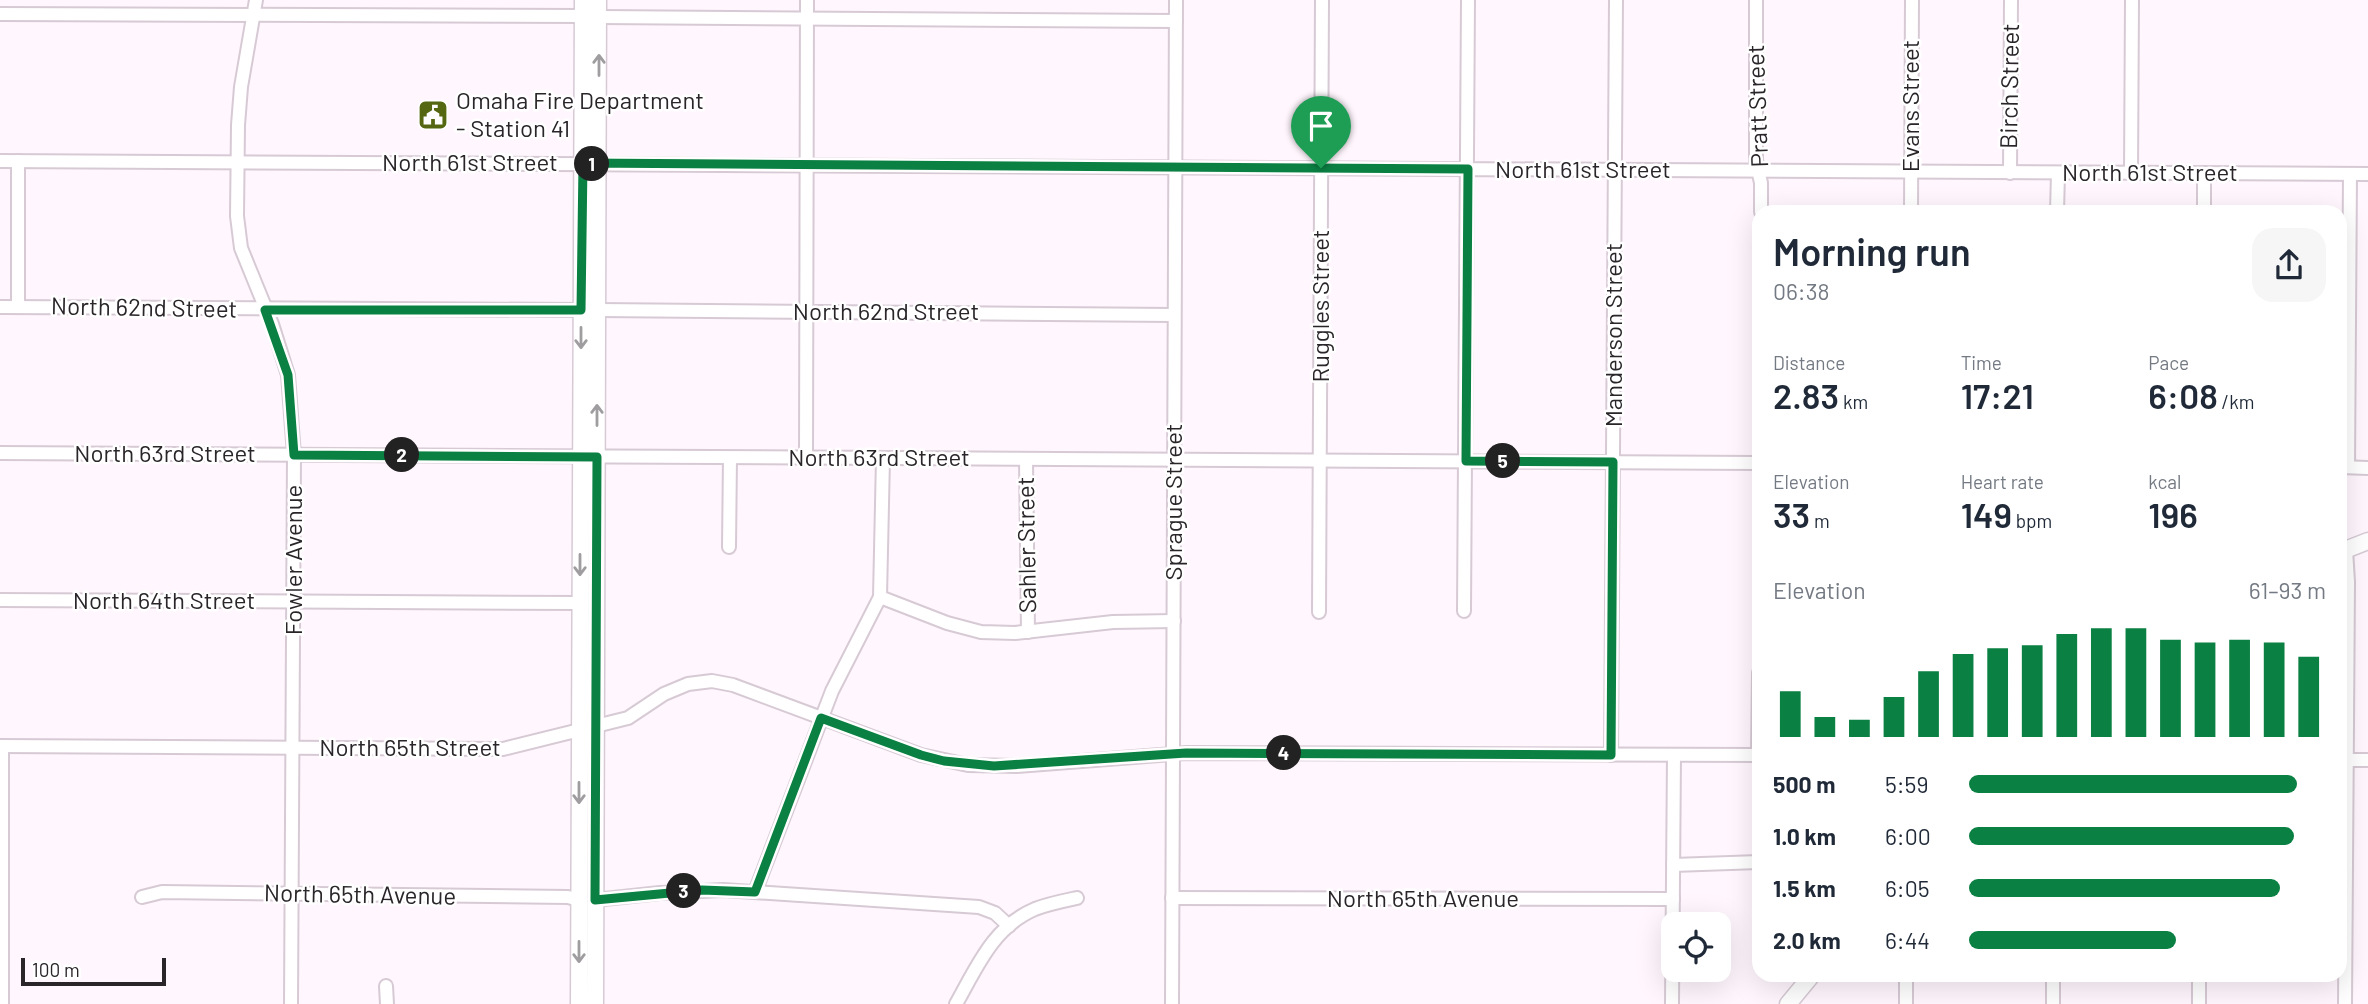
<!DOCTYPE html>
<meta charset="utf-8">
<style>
:root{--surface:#fff;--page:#f6f6f7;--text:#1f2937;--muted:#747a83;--accent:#0b8043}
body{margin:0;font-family:Barlow,sans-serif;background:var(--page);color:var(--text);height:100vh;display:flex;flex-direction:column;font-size:26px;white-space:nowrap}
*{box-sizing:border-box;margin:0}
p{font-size:23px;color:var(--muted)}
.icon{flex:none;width:38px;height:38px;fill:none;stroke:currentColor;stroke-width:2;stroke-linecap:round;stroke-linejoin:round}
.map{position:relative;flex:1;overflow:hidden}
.sheet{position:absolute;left:1752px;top:205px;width:595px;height:777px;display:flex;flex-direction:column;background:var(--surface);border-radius:21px;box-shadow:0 7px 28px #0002}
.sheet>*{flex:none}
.tools{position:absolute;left:1661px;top:912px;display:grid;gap:14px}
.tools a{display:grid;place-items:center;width:70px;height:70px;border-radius:14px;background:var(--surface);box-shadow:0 7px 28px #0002;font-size:35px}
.scale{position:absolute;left:21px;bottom:18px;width:145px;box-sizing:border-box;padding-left:7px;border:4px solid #292529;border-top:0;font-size:19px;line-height:24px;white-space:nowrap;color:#292529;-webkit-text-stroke:5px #fff;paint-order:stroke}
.pin{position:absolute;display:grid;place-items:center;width:60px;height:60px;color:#fff;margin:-72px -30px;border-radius:50% 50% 50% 0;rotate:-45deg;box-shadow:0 0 7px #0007}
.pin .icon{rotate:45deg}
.km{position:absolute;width:35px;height:35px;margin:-18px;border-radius:50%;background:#222;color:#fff;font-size:19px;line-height:35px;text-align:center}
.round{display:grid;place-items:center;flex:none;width:74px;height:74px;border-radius:21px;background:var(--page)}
.summary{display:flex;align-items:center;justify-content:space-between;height:119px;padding:0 21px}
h1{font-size:38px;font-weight:600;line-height:52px}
.metrics{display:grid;grid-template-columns:repeat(3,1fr);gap:10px;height:119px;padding:7px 21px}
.metrics div{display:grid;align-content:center}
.metrics b{font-size:35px;font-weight:600}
.metrics small{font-size:19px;font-weight:400}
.metrics p{font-size:19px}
.chart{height:196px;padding:14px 21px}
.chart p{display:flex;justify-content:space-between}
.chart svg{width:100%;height:126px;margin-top:7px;stroke:var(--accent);stroke-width:6}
ul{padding:0 21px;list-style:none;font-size:23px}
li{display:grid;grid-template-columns:112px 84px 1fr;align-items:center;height:52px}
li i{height:18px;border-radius:9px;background:var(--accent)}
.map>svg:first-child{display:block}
</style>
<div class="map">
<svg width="2368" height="1004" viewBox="0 0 2368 1004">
<rect width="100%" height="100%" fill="#fff7fd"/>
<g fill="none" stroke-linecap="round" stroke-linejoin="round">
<g stroke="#d7cad5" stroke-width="16">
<g id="minor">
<polyline points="256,0 241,87 238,125 237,216 241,248 272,324 288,375 294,455 291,1004"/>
<polyline points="1756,0 1756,160 1761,183 1761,212"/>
<polyline points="0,14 583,16"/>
<polyline points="599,17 1176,21"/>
<polyline points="0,161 2368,174"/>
<polyline points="2010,173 2011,0"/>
<polyline points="2131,173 2132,0"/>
<polyline points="1911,212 1912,0"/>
<polyline points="2057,212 2058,173"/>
<polyline points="2204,212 2204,173"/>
<polyline points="0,307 581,310"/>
<polyline points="18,307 18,161"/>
<polyline points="598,310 1174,315"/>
<polyline points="0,453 1759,463"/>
<polyline points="806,458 807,0"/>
<polyline points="1026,459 1028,632"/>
<polyline points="2340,467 2368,468"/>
<polyline points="2348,467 2350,174"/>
<polyline points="729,547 730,458"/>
<polyline points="880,597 947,623 981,632 1015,633 1113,622 1174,621"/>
<polyline points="0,600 579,603"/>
<polyline points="1464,611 1468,0"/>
<polyline points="1319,612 1322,0"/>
<polyline points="0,746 503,749 628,718 664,694 688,684 712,681 733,685 921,755 968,765 1017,766 1186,753 1759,755"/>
<polyline points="1611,755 1616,0"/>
<polyline points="1758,755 1759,673"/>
<polyline points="2340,760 2368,760"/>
<polyline points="1673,865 1759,862"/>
<polyline points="755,892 832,691 880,597 883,458"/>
<polyline points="142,897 162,892 568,897 579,900"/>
<polyline points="1172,898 1673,899"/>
<polyline points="595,900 660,893 723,890 979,907 995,913 1009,926"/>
<polyline points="386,986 387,1004"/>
<polyline points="2,1004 2,746"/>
<path d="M956,1004C977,967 993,927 1035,909C1048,904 1063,901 1077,898"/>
<polyline points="1172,1004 1176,0"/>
<polyline points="1672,1004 1674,755"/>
<polyline points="1906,1004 1906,975"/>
<polyline points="2053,1004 2053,975"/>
<polyline points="2199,1004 2199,975"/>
<polyline points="2345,1004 2348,582 2346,550"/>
</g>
</g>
<g stroke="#d7cad5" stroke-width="19">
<g id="major">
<polyline points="2340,552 2368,541"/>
<polyline points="579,1004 583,0"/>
<polyline points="595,1004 598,0"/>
<polyline points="1788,1004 1812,975"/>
</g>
</g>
<use href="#minor" stroke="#fff" stroke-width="12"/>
<use href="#major" stroke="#fff" stroke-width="16"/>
</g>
<defs><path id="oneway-shaft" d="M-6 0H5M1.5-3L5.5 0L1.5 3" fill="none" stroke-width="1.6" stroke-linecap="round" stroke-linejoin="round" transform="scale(1.75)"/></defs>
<g stroke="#9f9d9f">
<use href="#oneway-shaft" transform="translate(599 65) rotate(-90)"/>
<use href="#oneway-shaft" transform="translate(581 338) rotate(90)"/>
<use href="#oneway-shaft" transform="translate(597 415) rotate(-90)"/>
<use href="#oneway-shaft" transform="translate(580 565) rotate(90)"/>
<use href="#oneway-shaft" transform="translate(579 793) rotate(90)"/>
<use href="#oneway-shaft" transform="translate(579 952) rotate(90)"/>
</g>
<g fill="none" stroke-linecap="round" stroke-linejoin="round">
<g stroke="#fff" stroke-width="14">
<polygon id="route" points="583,163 1468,169 1466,461 1613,462 1611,755 1186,753 994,766 944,761 921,755 821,718 755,892 702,890 595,900 597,457 294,455 288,375 265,310 581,310"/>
</g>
<use href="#route" stroke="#0b8043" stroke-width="9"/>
</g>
<defs>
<g id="civic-square" transform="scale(1.575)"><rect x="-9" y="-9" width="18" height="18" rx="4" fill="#556711" stroke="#fff"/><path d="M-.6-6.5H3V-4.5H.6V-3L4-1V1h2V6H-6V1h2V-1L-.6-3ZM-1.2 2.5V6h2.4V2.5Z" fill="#fff"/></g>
</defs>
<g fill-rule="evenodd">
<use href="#civic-square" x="433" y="115"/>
</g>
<g text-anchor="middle" stroke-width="5" stroke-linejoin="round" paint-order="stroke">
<g font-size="24" fill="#292529" stroke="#fff">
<text transform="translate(2010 86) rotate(-89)" y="8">Birch Street</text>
<text transform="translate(1758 106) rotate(-92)" y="8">Pratt Street</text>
<text transform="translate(1911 106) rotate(-90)" y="8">Evans Street</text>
<text x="470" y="171">North 61st Street</text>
<text x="1583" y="178">North 61st Street</text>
<text x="2150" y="181">North 61st Street</text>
<text transform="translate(1321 306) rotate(-90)" y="8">Ruggles Street</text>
<text transform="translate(144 308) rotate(1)" y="8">North 62nd Street</text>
<text x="886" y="320">North 62nd Street</text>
<text transform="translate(1614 335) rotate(-90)" y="8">Manderson Street</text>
<text x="165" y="462">North 63rd Street</text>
<text x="879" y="466">North 63rd Street</text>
<text transform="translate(1174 502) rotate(-90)" y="8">Sprague Street</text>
<text transform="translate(1027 545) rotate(-91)" y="8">Sahler Street</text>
<text transform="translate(294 560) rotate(-90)" y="8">Fowler Avenue</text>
<text x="164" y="609">North 64th Street</text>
<text x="410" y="756">North 65th Street</text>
<text transform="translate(360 895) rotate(1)" y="8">North 65th Avenue</text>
<text x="1423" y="907">North 65th Avenue</text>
</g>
<g font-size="24" fill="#292529" stroke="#fff" text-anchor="start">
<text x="456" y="109">Omaha Fire Department<tspan x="456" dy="28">- Station 41</tspan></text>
</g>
</g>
</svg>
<div class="tools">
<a><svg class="icon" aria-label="locate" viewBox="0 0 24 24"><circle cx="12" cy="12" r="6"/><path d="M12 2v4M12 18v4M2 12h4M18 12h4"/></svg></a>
</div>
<div class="scale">100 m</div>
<div class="pin" style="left:1321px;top:168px;background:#1e9e55"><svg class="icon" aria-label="arrive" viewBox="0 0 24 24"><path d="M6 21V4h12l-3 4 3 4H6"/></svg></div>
<b class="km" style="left:592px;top:164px">1</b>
<b class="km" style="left:402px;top:455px">2</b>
<b class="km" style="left:684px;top:891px">3</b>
<b class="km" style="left:1284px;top:753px">4</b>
<b class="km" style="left:1503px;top:461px">5</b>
<section class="sheet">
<div class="summary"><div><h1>Morning run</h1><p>06:38</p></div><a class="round"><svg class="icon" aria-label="share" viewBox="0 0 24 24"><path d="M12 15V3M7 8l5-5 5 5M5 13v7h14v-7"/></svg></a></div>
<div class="metrics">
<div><p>Distance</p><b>2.83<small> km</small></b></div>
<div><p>Time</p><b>17:21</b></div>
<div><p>Pace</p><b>6:08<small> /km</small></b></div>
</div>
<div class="metrics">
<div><p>Elevation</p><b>33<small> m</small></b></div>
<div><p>Heart rate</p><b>149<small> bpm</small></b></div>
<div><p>kcal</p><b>196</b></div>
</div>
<div class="chart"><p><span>Elevation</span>61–93 m</p>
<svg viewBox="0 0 160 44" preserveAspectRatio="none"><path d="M5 44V28M15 44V37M25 44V38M35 44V30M45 44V21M55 44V15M65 44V13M75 44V12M85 44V8M95 44V6M105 44V6M115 44V10M125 44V11M135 44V10M145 44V11M155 44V16"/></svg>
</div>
<ul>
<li><b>500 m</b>5:59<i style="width:92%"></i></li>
<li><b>1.0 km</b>6:00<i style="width:91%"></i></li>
<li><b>1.5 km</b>6:05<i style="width:87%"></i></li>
<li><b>2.0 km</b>6:44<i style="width:58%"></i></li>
</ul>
</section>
</div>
